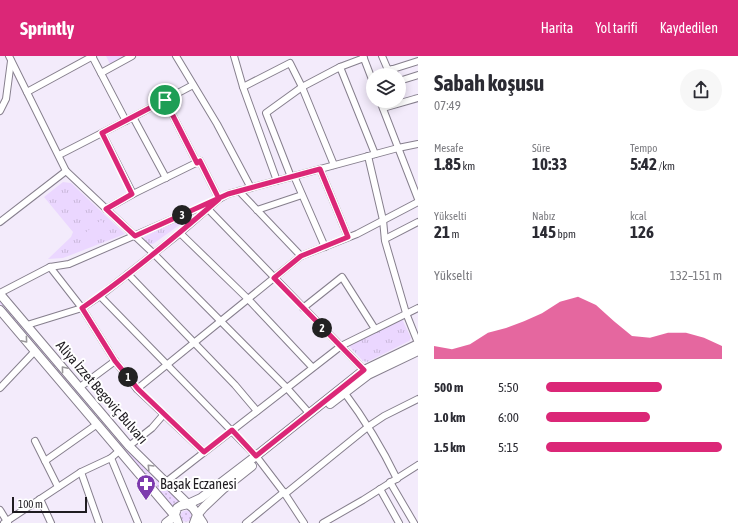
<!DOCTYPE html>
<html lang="tr">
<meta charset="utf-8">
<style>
:root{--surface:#fff;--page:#f7f7f7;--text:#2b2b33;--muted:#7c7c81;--accent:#db2777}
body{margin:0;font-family:"Asap Condensed",sans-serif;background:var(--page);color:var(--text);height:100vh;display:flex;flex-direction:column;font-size:15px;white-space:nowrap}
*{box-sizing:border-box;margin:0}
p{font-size:13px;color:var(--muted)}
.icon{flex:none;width:22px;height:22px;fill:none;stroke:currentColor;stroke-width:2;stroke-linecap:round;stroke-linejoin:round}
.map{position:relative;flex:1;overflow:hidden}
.sheet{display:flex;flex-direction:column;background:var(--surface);width:320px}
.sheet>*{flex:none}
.fabs{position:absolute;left:366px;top:12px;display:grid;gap:8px}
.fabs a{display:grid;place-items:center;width:40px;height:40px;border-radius:50%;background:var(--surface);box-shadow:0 2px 10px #0003;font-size:20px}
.scale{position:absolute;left:12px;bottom:10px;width:75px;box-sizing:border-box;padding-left:4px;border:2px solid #1e1b20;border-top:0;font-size:11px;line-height:14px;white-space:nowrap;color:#1e1b20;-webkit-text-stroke:3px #fff;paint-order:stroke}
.pin{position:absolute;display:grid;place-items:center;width:34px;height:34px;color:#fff;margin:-17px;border:2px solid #fff;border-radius:50%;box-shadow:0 1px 4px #0007}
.km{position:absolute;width:20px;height:20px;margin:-10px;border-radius:50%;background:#222;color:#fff;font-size:11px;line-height:20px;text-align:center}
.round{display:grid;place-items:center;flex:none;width:42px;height:42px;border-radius:21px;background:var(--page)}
.overview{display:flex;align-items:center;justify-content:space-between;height:68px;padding:0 16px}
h1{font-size:22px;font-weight:700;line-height:30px}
.metrics{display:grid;grid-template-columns:repeat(3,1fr);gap:6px;height:68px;padding:4px 16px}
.metrics div{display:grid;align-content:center}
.metrics b{font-size:17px;font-weight:700}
.metrics small{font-size:11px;font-weight:400}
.metrics p{font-size:11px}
.chart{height:112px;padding:8px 16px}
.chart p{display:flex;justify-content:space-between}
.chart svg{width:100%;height:72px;margin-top:4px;fill:var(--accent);opacity:.7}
ul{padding:0 16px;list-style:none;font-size:13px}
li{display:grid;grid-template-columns:64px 48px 1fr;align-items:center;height:30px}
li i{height:10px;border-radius:5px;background:var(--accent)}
header{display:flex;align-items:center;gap:24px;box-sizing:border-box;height:56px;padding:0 20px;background:var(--accent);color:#fff}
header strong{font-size:19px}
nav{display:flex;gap:22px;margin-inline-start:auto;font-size:14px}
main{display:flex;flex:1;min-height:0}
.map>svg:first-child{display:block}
</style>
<header>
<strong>Sprintly</strong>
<nav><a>Harita</a><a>Yol tarifi</a><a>Kaydedilen</a></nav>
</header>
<main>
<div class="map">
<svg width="418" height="467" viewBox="0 0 418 467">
<defs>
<pattern id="grass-dots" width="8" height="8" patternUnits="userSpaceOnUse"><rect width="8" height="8" fill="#ebd7ff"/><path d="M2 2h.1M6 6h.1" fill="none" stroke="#c9b8da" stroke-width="1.8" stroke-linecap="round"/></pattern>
<pattern id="park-tufts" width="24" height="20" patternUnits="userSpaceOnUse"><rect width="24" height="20" fill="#ebd7ff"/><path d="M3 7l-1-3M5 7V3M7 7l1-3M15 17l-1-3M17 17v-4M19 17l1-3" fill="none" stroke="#c9b8da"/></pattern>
</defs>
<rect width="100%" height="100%" fill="#f3ebfb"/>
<g fill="url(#grass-dots)">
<polygon points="0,245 130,396 180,447 173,453 0,248"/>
<circle cx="186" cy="460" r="5.5"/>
</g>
<g fill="url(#park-tufts)">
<polygon points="106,0 126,0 110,8"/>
<polygon points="63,126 71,127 125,178 63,202 48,203 71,181 73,176 44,141"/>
<polygon points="192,157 189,162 153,188 149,188 144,183 143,178"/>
<polygon points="401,261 411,282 409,285 367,306 363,305 349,290 351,287"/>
</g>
<polygon fill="#ebd7ff" points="101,164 109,173 92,186 85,177"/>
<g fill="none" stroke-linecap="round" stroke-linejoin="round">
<g stroke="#867f8d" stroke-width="8">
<g id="street">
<polyline points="9,0 66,115 154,198 286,331 309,357"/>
<polyline points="92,0 126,65"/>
<polyline points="176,0 217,68 251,132"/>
<polyline points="234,0 243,31 277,125"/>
<polyline points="363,0 373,26"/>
<polyline points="382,0 388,14 393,13"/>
<polyline points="340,11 364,2"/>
<polyline points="101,17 132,0"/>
<polyline points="395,19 393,13 418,5"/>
<polyline points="399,25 418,19"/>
<polyline points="243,31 290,7 302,31 266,57 291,121"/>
<polyline points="27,36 93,0"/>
<polyline points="165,44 197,107"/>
<polyline points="380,45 418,143"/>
<polyline points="383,52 418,42"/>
<polyline points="0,55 6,43 11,5"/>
<polyline points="133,61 193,29"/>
<polyline points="59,99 133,61 166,122"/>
<polyline points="368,100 383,164 385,185 406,257 418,287"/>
<polyline points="334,109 302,31 340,11 375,98"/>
<polyline points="320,113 348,181"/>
<polyline points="294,120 325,191"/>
<polyline points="239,135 301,200"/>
<polyline points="106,153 133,138"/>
<polyline points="208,153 364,314"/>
<polyline points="257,154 302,139"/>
<polyline points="0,166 66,115"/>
<polyline points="180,177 248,243 312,311"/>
<polyline points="385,183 418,166"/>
<polyline points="50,211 82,252 115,305 137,333 204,396"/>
<polyline points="128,218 235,329 257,355"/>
<polyline points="0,237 50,211 69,208 219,143 200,105 133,138 102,77"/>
<polyline points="100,240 256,400 285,438 304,467"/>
<polyline points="303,252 342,221 375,273"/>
<polyline points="27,269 82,252 100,240 180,177 219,143 228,138 398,92 418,88"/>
<polyline points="80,331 115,305"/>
<polyline points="0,332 35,295"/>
<polyline points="137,333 301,200 357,178 418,146"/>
<path d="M344,336C365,364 382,392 397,423"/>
<polyline points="35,385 58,431"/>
<polyline points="129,390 152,372 164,358"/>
<polyline points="111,402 138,467"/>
<polyline points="45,405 96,369"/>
<polyline points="81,416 99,467"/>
<polyline points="166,426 341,290 418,252"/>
<polyline points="390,426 414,467"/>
<polyline points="380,433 399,467"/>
<polyline points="285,438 369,370 384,360 418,343"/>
<polyline points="40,443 51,467"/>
<polyline points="0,454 8,467"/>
<polyline points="4,467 81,416 111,402 119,395"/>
<polyline points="246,467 284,436"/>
<polyline points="323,467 363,444 418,409"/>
</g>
</g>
<g stroke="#867f8d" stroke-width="10">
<g id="secondary">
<polyline points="0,238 129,390 188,448 193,452 203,467"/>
<polyline points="0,254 175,460"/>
<polyline points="330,348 368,319 418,295"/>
<polyline points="166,467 175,460"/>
<polyline points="178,467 175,459 177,452 180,450 188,448 201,442 256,400 364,314 418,288"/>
<polyline points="194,467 197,459 204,451 223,433 252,410"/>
</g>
</g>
<use href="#street" stroke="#fff" stroke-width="6"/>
<use href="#secondary" stroke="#fff" stroke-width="8"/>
</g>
<defs><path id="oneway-chevron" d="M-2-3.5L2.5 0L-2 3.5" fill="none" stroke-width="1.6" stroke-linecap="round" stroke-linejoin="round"/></defs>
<g stroke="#9a989b">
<use href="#oneway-chevron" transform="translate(25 284) rotate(50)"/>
<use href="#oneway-chevron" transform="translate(64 313) rotate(-130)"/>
<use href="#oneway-chevron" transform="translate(150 411) rotate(-134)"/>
</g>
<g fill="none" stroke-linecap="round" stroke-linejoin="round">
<g stroke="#fff" stroke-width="8">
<path id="route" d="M165,44L197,107L200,105L219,143C175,181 130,219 82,252L115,305L138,333L204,396L232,374L256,400L364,314L274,222L301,200L348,181L320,113L228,138L135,180L106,153L132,138L102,77L165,44"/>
</g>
<use href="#route" stroke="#db2777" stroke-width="5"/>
</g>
<defs>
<g id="pharmacy-pin" transform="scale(1)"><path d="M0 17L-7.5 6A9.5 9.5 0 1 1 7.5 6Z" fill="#7d3aae" stroke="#fff"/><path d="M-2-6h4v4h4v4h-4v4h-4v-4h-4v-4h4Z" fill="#fff"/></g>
</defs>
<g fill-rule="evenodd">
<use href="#pharmacy-pin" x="146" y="428"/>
</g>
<g text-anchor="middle" stroke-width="4" stroke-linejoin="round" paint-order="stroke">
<g font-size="14" fill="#1e1b20" stroke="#fff">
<text transform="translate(102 336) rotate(49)" y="5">Aliya İzzet Begoviç Bulvarı</text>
</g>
<g font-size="14" fill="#1e1b20" stroke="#fff" text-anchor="start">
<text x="160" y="433">Başak Eczanesi</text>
</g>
</g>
</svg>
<div class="fabs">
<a><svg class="icon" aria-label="layers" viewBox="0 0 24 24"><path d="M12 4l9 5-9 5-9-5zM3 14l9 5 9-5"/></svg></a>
</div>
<div class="scale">100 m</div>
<div class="pin" style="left:165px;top:44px;background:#1e9e55"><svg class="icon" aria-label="arrive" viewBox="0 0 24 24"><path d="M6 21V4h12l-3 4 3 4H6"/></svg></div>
<b class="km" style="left:128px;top:321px">1</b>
<b class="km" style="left:322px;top:272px">2</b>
<b class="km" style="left:182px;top:159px">3</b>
</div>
<section class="sheet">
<div class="overview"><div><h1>Sabah koşusu</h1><p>07:49</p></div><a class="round"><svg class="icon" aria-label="share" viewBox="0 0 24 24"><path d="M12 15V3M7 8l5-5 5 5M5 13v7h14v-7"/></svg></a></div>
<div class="metrics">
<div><p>Mesafe</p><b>1.85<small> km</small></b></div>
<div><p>Süre</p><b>10:33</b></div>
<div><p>Tempo</p><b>5:42<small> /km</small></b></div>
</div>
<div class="metrics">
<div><p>Yükselti</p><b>21<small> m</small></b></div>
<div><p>Nabız</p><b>145<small> bpm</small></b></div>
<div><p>kcal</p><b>126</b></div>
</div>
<div class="chart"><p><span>Yükselti</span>132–151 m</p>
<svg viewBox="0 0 160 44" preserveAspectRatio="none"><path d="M0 44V36L10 38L20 35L30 28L40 25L50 21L60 16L70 9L80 6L90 11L100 21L110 30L120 31L130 28L140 28L150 31L160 36V44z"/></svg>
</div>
<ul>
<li><b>500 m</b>5:50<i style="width:66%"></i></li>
<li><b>1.0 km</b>6:00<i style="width:59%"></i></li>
<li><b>1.5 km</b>5:15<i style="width:100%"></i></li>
</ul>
</section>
</main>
